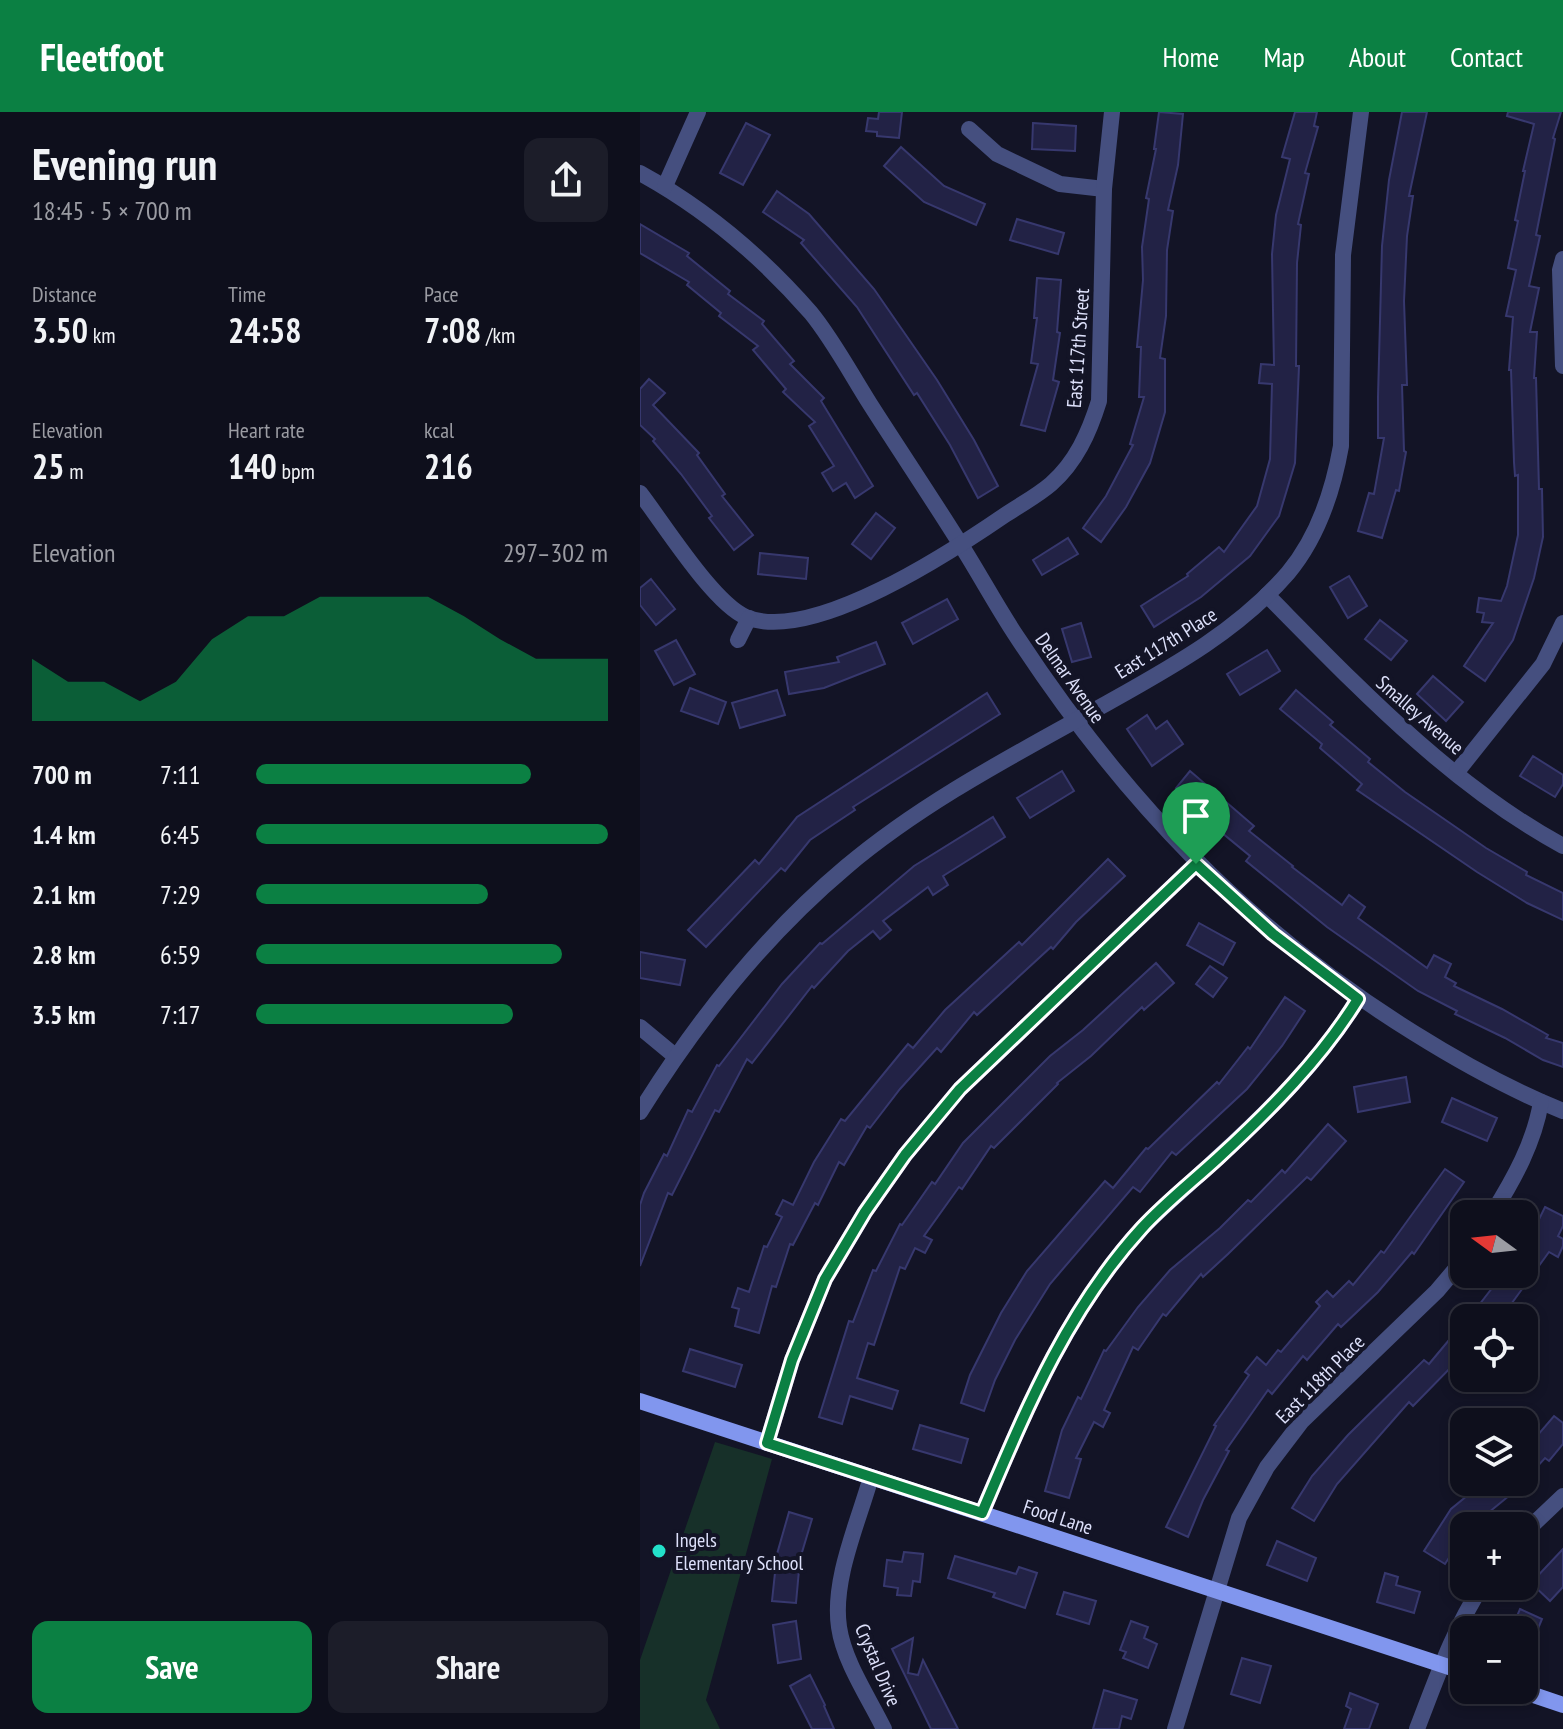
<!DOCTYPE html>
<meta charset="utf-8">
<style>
:root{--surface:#0e0f1c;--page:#1c1d29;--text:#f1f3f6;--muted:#9b9ca3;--line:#2e2f3b;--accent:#0b8043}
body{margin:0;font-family:"PT Sans Narrow",sans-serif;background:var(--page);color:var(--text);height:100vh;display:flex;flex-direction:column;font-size:30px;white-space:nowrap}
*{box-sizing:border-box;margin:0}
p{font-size:26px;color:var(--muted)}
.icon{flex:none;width:44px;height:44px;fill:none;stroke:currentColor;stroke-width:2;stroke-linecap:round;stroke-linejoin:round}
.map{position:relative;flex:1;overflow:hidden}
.details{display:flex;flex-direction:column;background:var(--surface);width:640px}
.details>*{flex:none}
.needle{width:52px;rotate:285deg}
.controls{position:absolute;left:810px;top:1088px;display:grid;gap:16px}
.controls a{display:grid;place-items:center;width:88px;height:88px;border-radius:16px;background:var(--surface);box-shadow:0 4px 12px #0003,0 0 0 2px var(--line);font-size:40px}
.pin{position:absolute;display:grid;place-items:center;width:68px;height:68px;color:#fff;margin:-82px -34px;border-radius:50% 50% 50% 0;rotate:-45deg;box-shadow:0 0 8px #0007}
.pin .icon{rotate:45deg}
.round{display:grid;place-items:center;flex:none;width:84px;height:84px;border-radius:16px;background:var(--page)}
.head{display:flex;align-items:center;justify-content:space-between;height:136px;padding:0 32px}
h1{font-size:44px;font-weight:700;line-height:60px}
.metrics{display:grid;grid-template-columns:repeat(3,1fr);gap:12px;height:136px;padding:8px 32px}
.metrics div{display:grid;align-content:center}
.metrics b{font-size:34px;font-weight:700}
.metrics small{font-size:22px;font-weight:400}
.metrics p{font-size:22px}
.chart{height:224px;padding:16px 32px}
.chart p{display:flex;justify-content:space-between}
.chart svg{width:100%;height:144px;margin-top:8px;fill:var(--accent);opacity:.7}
.action{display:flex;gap:16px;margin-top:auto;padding:16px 32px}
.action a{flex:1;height:92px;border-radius:16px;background:var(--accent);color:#fff;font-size:32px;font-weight:700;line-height:92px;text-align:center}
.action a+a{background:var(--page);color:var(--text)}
ul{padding:0 32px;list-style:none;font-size:26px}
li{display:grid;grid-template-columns:128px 96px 1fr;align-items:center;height:60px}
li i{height:20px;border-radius:10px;background:var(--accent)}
header{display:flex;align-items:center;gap:48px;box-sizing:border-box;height:112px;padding:0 40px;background:var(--accent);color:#fff}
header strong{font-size:38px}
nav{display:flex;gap:44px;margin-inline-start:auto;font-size:28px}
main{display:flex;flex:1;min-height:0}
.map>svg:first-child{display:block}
</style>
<header>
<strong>Fleetfoot</strong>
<nav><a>Home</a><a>Map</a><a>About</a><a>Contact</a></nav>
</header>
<main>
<section class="details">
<div class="head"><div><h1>Evening run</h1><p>18:45 · 5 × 700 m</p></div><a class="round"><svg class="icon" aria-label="share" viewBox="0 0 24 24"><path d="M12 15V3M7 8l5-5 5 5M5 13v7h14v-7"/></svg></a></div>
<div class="metrics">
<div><p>Distance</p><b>3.50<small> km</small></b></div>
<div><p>Time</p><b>24:58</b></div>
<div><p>Pace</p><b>7:08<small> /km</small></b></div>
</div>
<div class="metrics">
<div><p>Elevation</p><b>25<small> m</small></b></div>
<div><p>Heart rate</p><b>140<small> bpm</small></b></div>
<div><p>kcal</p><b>216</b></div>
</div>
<div class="chart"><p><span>Elevation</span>297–302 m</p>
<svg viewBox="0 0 160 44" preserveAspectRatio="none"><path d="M0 44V25L10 32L20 32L30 38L40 32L50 19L60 12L70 12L80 6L90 6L100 6L110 6L120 12L130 19L140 25L150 25L160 25V44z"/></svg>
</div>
<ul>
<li><b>700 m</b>7:11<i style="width:78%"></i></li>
<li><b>1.4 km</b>6:45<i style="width:100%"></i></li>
<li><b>2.1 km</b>7:29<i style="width:66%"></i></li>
<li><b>2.8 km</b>6:59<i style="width:87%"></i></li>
<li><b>3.5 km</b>7:17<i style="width:73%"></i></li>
</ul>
<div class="action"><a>Save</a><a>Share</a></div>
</section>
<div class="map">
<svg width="923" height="1617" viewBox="0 0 923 1617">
<rect width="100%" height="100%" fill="#131426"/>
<polygon fill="#173029" points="75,1330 132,1347 66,1588 80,1617 0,1617 0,1548"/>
<g fill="#222245" stroke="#37386e" stroke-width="2">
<polygon points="239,0 262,0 259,26 237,24 237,20 226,19 228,6 238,7"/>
<polygon points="519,0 543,2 538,53 528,98 533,99 527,138 526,204 520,246 525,247 525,300 510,351 486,395 461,430 443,416 466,384 493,333 490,332 504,285 499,285 501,235 497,235 503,168 502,135 509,87 506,86 516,37 514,37"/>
<polygon points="655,0 677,0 674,14 678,15 665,61 669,62 658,112 661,113 657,151 656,254 659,254 655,351 639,404 610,444 561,485 514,515 501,494 548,464 547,462 579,435 584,440 617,394 630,347 632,272 619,271 621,252 634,253 632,142 636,103 650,47 642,45"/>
<polygon points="762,0 787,0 769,84 773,84 767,124 764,189 767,273 762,273 764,339 766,340 759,379 756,378 742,426 718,419 729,381 734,382 744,326 738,326 738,285 742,134 749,68"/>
<polygon points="868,0 921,0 913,26 915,27 896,123 900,124 889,174 899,176 890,220 897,220 894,266 896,266 899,377 902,377 903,425 894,466 873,528 845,569 824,554 853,511 842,510 844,501 837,500 839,486 861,489 867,474 878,423 878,363 875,364 874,350 871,258 869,258 873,205 866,204 876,158 868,156 878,109 875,108 885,59 883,59 894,12 867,4"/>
<polygon points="106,11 130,23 103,73 80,61"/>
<polygon points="393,11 436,14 435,39 392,37"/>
<polygon points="261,35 304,74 345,92 336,113 284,90 244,54"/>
<polygon points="137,79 169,102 234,177 297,268 334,328 358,374 338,386 310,333 277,281 274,283 217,195 161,131 164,128 123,100"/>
<polygon points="377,107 424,121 418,142 370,128"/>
<polygon points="0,112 49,141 47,144 90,179 88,182 124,209 122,212 154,249 150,252 184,286 181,289 233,374 215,386 206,371 193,379 182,361 194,354 169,314 175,310 143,280 146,277 113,238 118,234 79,204 81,201 47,173 49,170 0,141"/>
<polygon points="397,166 421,168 417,220 420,221 413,268 419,270 405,319 381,313 398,252 391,251 397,206 394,206"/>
<polygon points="9,267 25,281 13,293 59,341 57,343 85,382 82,384 113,423 94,438 69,406 72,404 41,362 13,329 15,327 0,313 0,277"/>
<polygon points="236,401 255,416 231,447 212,432"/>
<polygon points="428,426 438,442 402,463 393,448"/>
<polygon points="120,441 168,446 166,467 118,462"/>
<polygon points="709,464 727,494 708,506 690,475"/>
<polygon points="11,467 35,497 16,513 0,493 0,476"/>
<polygon points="307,487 318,507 273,532 262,511"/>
<polygon points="740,508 767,529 751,548 725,527"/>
<polygon points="441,511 451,545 432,550 422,517"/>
<polygon points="36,528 55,562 34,573 15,539"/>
<polygon points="236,530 245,552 184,576 149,582 145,560 199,550 197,545"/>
<polygon points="627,538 640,559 600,583 587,562"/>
<polygon points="793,564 823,590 806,609 777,582"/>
<polygon points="50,576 86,590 78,612 41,599"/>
<polygon points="137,578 145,603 100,616 92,591"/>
<polygon points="656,578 693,610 690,613 730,647 728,650 765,680 846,736 887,760 886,763 923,781 923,808 887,791 837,760 717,678 722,672 680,636 682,632 640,597"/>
<polygon points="347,581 360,602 213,695 215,698 170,728 145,759 141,756 66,835 48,818 115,748 119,752 157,705"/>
<polygon points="507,603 516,617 527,609 543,632 512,654 487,617"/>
<polygon points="893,644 923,663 923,672 915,685 880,664"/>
<polygon points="422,659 434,679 390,706 377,686"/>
<polygon points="550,659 614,714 609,719 653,754 652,755 702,793 709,783 725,795 718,806 787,856 794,843 811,852 805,865 816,871 814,874 862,897 908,923 906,926 923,931 923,955 903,948 865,926 815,902 817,899 778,879 687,815 606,749 610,744 570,711 574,706 536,676"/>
<polygon points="353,705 365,725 303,764 308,773 293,783 288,775 243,809 251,818 240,827 233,819 208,839 174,876 172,874 112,951 107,947 79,1000 75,998 32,1083 28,1081 0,1154 0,1093 4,1081 24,1042 27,1044 48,998 52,1000 77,953 79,954 142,872 180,831 182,832 274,754"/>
<polygon points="468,747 485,764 436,810 413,837 411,835 337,903 334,900 301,940 297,936 260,977 230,1016 227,1014 204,1053 199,1050 178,1093 175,1091 153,1133 150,1132 136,1175 132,1174 119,1221 95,1214 99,1197 92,1195 98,1176 109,1180 124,1134 127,1135 142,1105 136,1102 143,1088 153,1093 174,1050 201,1007 205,1009 268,932 273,936 305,898 379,830 382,833"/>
<polygon points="559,811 595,831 583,853 547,833"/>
<polygon points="0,840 45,848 40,873 0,866"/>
<polygon points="516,851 534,871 504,898 502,895 451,944 417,971 418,972 354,1036 351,1034 322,1077 319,1075 284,1124 292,1128 285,1141 275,1136 265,1157 260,1155 234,1233 228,1231 217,1266 258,1279 252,1297 210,1284 202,1312 179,1305 209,1209 213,1210 233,1158 236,1159 260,1112 262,1113 292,1070 295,1072 323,1031 410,944 443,918"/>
<polygon points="570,854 587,866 573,885 556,872"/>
<polygon points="645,885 665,899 642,934 607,977 536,1043 532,1040 500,1080 493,1075 410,1172 375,1228 355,1268 344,1299 321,1291 330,1263 361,1201 387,1159 465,1069 473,1076 506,1036 508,1037 577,970 579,972 608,935 610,937"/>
<polygon points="766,965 770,990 718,1000 714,975"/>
<polygon points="812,986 857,1006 847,1029 802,1010"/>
<polygon points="688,1012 706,1029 671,1068 667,1065 588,1142 563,1165 561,1162 526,1204 523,1202 498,1238 493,1235 464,1298 470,1301 463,1315 454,1310 436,1346 441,1347 429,1386 405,1379 422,1318 438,1285 441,1287 464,1238 466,1239 498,1195 530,1158 580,1116 608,1088 611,1090 642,1058 645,1061"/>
<polygon points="805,1057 824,1070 774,1142 772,1140 738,1180 701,1215 698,1212 667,1248 663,1244 632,1282 628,1278 586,1338 589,1339 563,1388 548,1425 526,1415 576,1314 574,1313 609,1263 605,1260 617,1245 626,1253 638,1238 641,1240 680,1194 676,1190 687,1179 693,1185 709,1169 713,1173 741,1139 744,1141"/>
<polygon points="905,1095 923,1104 923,1114 918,1124 923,1127 923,1134 918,1145 909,1140 861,1206 829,1206 863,1162 884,1162 884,1138"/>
<polygon points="824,1210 824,1253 818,1248 773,1294 769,1290 697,1372 674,1409 652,1396 672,1364 708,1323 784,1248 789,1252"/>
<polygon points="50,1237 102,1253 95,1275 43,1259"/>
<polygon points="914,1304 923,1311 923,1332 909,1349 905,1346 884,1369 884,1339"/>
<polygon points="280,1313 328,1327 321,1351 273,1337"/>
<polygon points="844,1370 886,1370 832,1414 824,1414 824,1422 805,1452 784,1439 811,1397"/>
<polygon points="149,1400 172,1407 160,1447 156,1491 132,1489 137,1442"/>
<polygon points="637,1429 676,1446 667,1469 627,1453"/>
<polygon points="923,1437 923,1475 910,1489 891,1471"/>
<polygon points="264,1440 283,1442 280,1470 273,1469 271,1484 257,1483 258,1476 244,1474 247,1448 262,1450"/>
<polygon points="315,1444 376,1462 379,1455 397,1461 385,1496 353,1485 355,1481 308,1466"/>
<polygon points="745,1461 758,1465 756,1473 780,1480 774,1501 737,1490"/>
<polygon points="424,1480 456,1489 449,1512 417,1502"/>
<polygon points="880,1497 902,1507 884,1550 884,1518 871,1518"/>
<polygon points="156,1509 161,1547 138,1551 133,1513"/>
<polygon points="491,1509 508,1515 504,1526 517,1532 508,1556 483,1546 486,1540 480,1538"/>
<polygon points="273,1526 268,1561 278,1563 283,1548 318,1617 291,1617 252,1537"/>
<polygon points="602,1546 631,1554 620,1591 591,1582"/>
<polygon points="170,1563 185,1593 184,1594 194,1617 172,1617 150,1574"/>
<polygon points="464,1578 497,1588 491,1607 482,1604 479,1617 453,1617"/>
<polygon points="710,1581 738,1592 729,1617 704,1617 711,1597 706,1594"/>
</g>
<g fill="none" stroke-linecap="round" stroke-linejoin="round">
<g stroke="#454f7f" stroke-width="16">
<polyline points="329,17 357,42 420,72 464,77"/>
<path d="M0,61C64,96 123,146 171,201C193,228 211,262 230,292C260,339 291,385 321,433C340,463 357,495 377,525C484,688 608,818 774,921C822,951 871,978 923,999"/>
<polyline points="25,74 58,0"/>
<polyline points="923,147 920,158 923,254"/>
<path d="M0,381C24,412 73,491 106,505C172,532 311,440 365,403C380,393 397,384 411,372C436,350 449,321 459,289L464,77L472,0"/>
<path d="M627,483C717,574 809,672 923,734"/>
<polyline points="98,528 109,506"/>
<polyline points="816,661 903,552 923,511"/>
<polyline points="0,915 35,944"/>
<path d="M0,1000C56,910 125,823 206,755C283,690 374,643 462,594C528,557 597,520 648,461C678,425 693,379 701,334L703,143L721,0"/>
<path d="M852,1102C874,1067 894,1031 901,990"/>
<polyline points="127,1331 152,1248 185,1167 225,1100 265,1043 320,977 556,752"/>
<path d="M231,1365C218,1411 192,1468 199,1515C204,1550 229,1586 244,1617"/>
<path d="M342,1401C385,1300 426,1199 502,1116C524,1093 550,1072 573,1050C626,1002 681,948 718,887"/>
<polyline points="884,1421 923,1384"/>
<polyline points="535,1617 599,1406 627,1355 662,1309 797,1179 824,1147"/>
<path d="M777,1617C796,1568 813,1518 842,1474"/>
</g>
<g stroke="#8196ee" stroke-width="16">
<polyline points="0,1289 824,1560"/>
<polyline points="879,1578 923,1593"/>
</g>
</g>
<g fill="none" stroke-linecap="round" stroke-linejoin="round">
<g stroke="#fff" stroke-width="16">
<path id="route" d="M556,752L633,822L718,887C682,946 629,999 578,1046C553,1069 525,1091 502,1116C426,1199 385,1300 342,1401L127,1331L152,1248L185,1167L225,1100L265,1043L320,977Z"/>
</g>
<use href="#route" stroke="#0b8043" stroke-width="10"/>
</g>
<circle fill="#23e1ca" stroke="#131426" stroke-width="3" cx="19" cy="1439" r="8"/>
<g text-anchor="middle" stroke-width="8" stroke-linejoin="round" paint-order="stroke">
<g font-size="20" fill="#dde0fa" stroke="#131426">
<text transform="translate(438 236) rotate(-86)" y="7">East 117th Street</text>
<text transform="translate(526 531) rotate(-32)" y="7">East 117th Place</text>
<text transform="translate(430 566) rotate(55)" y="7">Delmar Avenue</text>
<text transform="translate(780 603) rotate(41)" y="7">Smalley Avenue</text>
<text transform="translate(680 1267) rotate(-45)" y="7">East 118th Place</text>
<text transform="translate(418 1405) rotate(18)" y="7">Food Lane</text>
<text transform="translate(238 1553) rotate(67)" y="7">Crystal Drive</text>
</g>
<g font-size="20" fill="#dde0fa" stroke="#131426" text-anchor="start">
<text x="35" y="1435">Ingels<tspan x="35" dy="23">Elementary School</tspan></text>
</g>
</g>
</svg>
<div class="controls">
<a><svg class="needle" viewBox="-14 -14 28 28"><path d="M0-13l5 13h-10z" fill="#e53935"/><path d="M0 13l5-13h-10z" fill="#9b9ca3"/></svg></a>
<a><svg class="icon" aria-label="locate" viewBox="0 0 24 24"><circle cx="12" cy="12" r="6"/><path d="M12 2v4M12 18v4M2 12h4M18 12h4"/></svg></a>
<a><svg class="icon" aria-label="layers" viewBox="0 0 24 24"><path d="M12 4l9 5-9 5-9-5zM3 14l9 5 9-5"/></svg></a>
<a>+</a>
<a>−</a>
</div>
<div class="pin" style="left:556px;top:752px;background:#1e9e55"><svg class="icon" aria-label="arrive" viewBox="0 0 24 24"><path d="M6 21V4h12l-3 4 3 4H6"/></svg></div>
</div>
</main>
